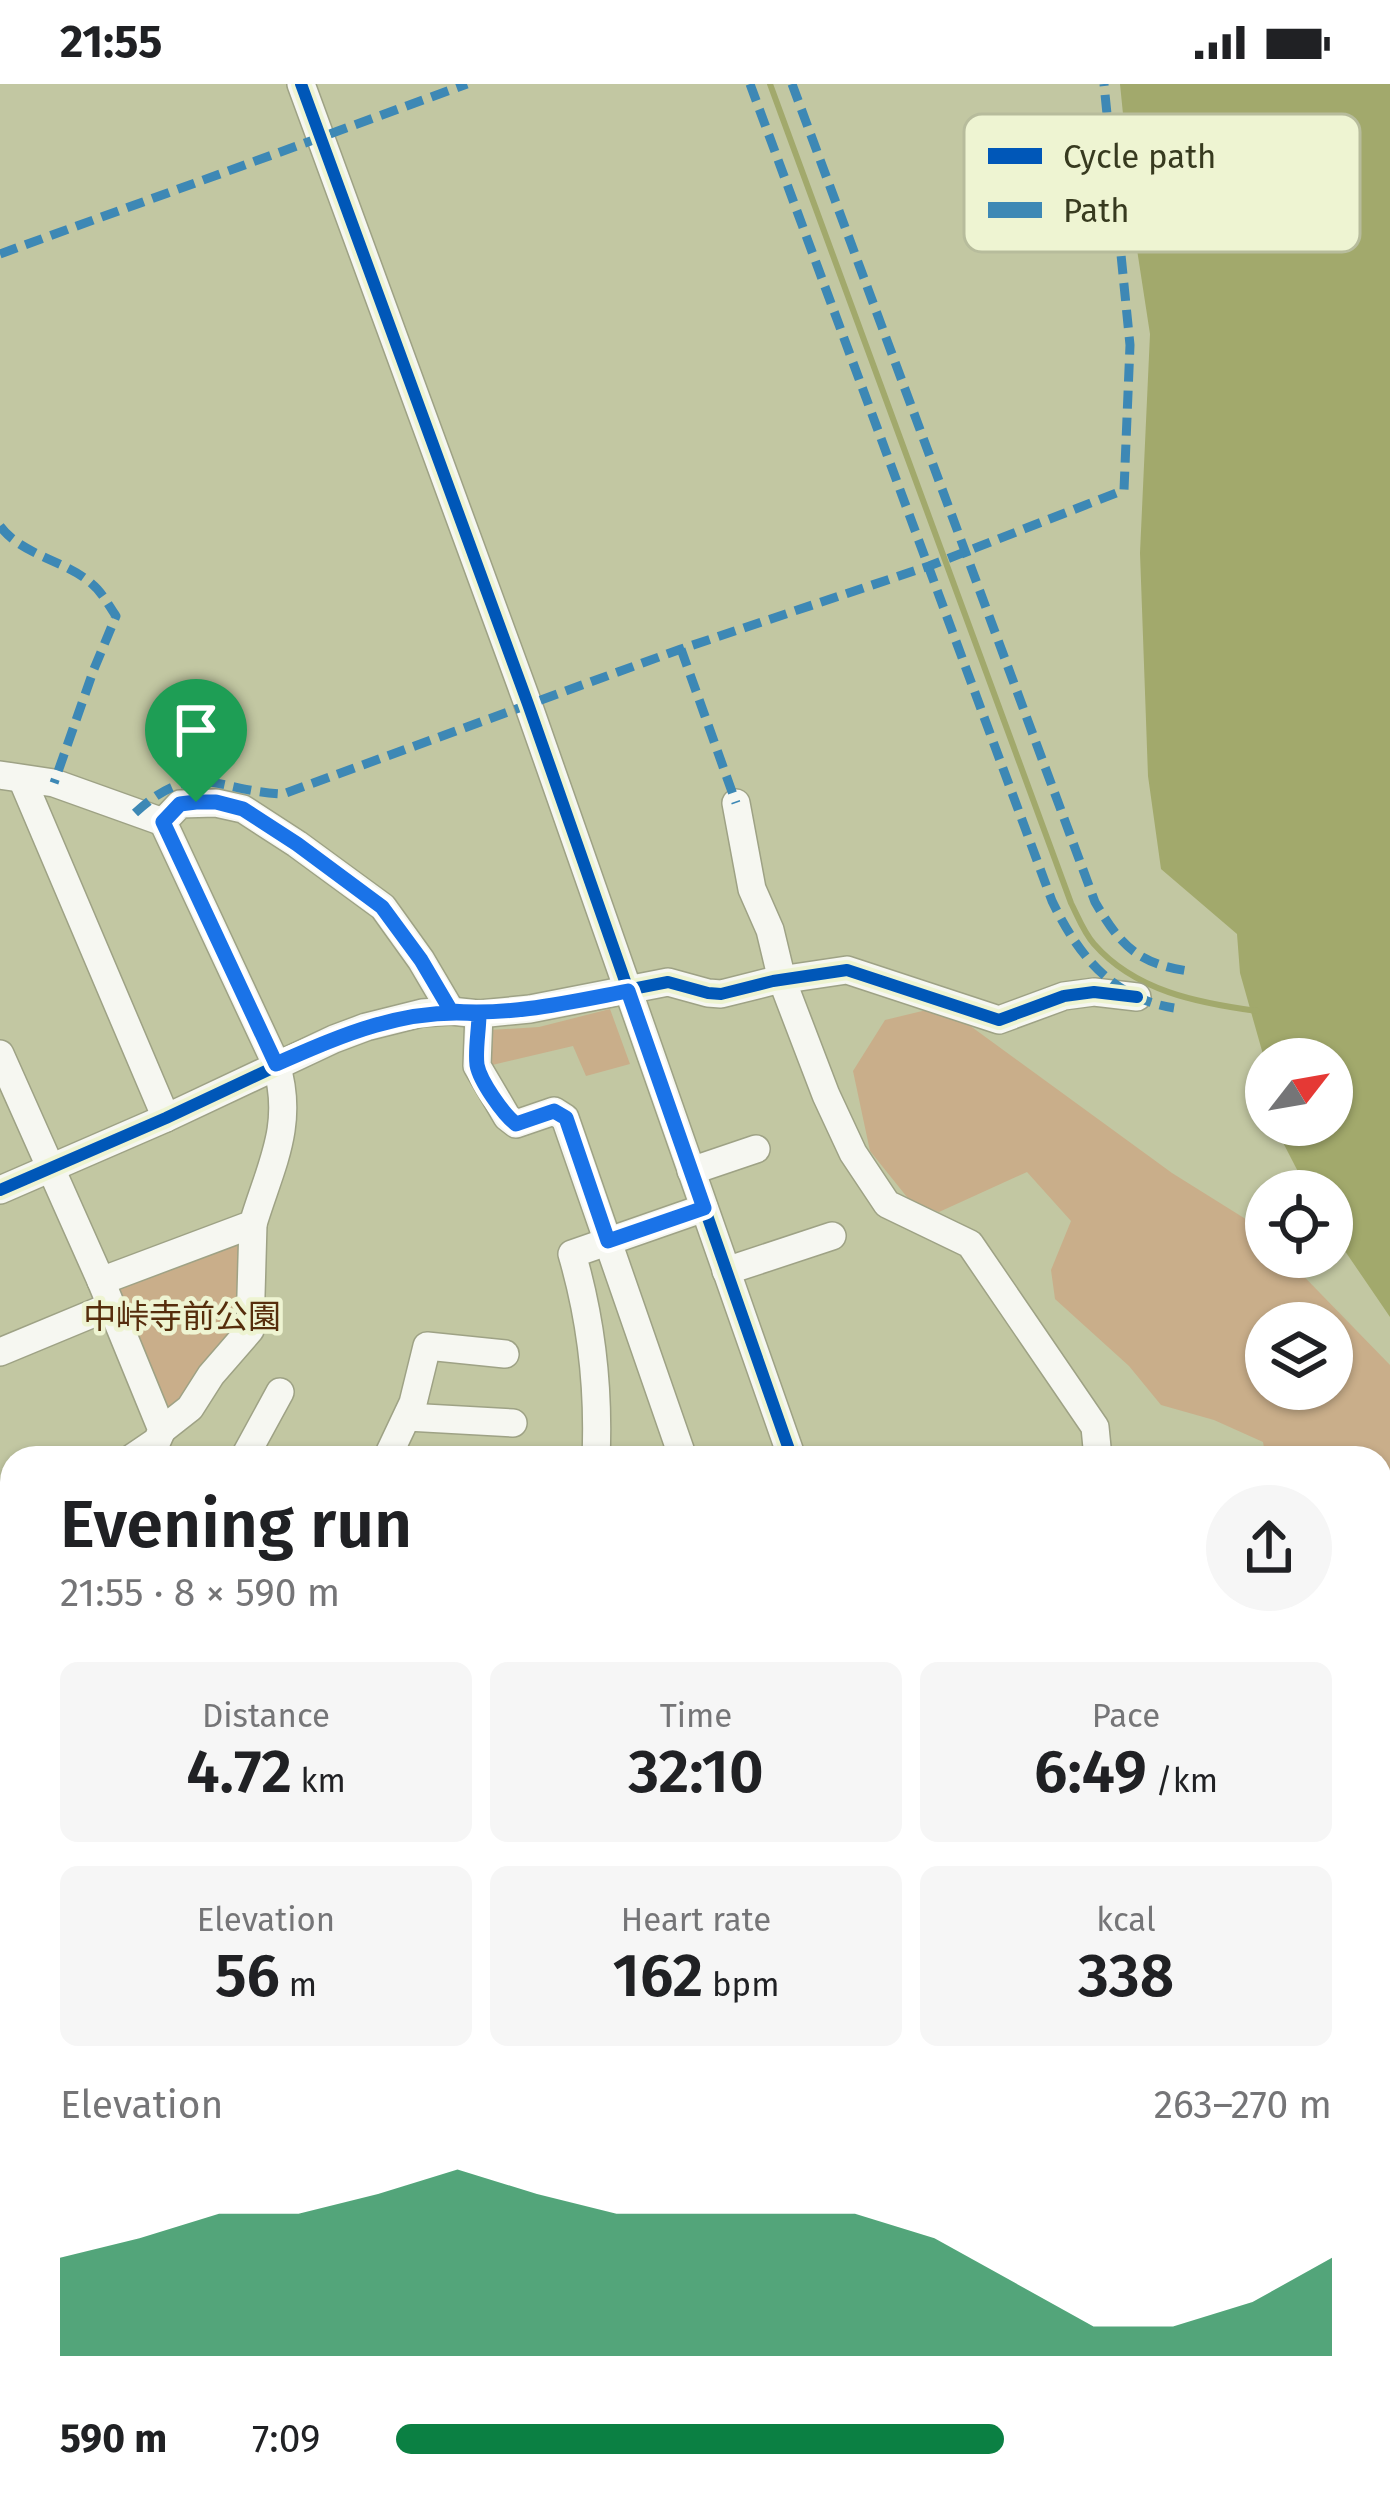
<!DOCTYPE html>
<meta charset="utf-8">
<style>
:root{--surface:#fff;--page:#f6f6f6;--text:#202124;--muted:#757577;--accent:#0b8043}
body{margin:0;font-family:"Fira Sans","Noto Sans JP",sans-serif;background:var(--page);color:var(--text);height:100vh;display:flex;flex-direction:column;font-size:45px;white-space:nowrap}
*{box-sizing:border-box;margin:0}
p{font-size:39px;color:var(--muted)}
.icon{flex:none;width:66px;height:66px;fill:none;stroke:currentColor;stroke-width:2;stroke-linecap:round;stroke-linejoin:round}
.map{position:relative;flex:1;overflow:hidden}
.sheet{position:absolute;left:0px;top:1362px;width:1392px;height:1065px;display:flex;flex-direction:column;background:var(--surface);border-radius:36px 36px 0 0;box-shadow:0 3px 9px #0004}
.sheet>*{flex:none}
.needle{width:78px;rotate:59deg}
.tools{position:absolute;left:1245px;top:954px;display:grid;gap:24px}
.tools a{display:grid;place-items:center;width:108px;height:108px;border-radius:50%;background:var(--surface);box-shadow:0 3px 9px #0004;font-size:60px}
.pin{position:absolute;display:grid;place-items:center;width:102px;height:102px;color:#fff;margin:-123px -51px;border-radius:50% 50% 50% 0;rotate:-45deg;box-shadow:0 0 12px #0007}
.pin .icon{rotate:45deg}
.round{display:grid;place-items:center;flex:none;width:126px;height:126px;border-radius:63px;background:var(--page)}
.summary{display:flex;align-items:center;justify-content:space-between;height:204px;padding:0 60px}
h1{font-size:66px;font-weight:600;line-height:90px}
.figures{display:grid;grid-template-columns:repeat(3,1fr);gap:18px;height:204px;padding:12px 60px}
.figures div{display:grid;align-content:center;border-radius:18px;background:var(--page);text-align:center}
.figures b{font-size:60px;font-weight:600}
.figures small{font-size:33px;font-weight:400}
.figures p{font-size:33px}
.chart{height:336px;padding:24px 60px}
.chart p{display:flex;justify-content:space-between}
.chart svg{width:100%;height:216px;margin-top:12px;fill:var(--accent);opacity:.7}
ul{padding:0 60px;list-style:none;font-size:39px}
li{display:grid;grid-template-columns:192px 144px 1fr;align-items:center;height:90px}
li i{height:30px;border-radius:15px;background:var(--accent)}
.status{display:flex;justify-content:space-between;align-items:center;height:84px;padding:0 60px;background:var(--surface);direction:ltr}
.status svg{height:33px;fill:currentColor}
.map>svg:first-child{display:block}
</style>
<div class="status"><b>21:55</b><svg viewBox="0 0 49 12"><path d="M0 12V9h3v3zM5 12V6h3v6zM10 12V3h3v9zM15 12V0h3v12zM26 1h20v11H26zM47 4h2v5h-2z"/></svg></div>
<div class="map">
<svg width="1390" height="2426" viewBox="0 0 1390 2426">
<rect width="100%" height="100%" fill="#c2c7a2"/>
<g fill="#c9ae8a" fill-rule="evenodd">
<path d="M943,922L1172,1089L1252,1139L1266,1153V1173H1285L1390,1281V1910L1380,1892V1374H1266L1263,1358L1214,1336L1161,1321L1129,1282L1055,1215L1051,1186L1071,1137L1027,1088L939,1128L911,1118L870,1067L853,987L885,936ZM1266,1239H1332V1305H1266Z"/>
<polygon points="610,925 630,980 586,992 573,962 488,982 490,946 539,943"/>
<polygon points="253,1140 250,1246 162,1346 101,1197"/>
<polygon points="691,2415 866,2415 872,2426 694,2426"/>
</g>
<polygon fill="#a2a96c" points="1120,0 1390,0 1390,1233 1332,1148 1332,1107 1308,1107 1275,1043 1274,1041 1332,1041 1332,975 1266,975 1266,981 1240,889 1237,850 1161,785 1148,692 1140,469 1150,250 1136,159"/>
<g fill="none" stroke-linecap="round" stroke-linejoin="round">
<path stroke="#a2a96c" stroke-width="6" d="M770,0L1071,819C1078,833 1084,849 1094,860C1135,907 1198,919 1257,927"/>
<g stroke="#9ea285" stroke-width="30">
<g id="minor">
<polyline points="301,0 528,620 792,1374"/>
<polyline points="0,691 54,699 163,738"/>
<polyline points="22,695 166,1034"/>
<polyline points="736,719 752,805 770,846 782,896 826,1011 853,1069 887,1120 970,1160 1095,1343 1098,1374"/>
<polyline points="479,930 477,982 507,1033 516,1040 554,1027 565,1034 683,1374"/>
<polyline points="0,970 101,1197 162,1346 157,1357 132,1374"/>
<polyline points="691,1087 756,1065"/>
<polyline points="0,1106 166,1034 334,955 366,943 422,929 451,927 479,930 530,925 668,898 708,909 721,910 773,897 847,886 999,936 1064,912 1094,908 1137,913"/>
<polyline points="726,1187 832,1152"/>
<path d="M101,1197L253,1140C270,1083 295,1041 276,980L163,738L180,720L216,719L243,725L297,760L383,823L421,876L451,927"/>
<polyline points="0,1268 111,1222"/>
<polyline points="407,1333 513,1339"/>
<polyline points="162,1346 190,1324 211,1291 250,1246 253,1140"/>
<polyline points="244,1374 280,1308"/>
<polyline points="387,1374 413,1319 427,1262 505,1270"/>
<path d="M596,1374C599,1306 591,1235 572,1170L704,1124"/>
<polyline points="0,1447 12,1442"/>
<polyline points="0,1634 12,1643"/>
<polyline points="1380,2180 1390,2251"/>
<polyline points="0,2332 12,2320"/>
<polyline points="378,2415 383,2426"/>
<polyline points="951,2415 954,2426"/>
<polyline points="1044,2415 1048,2426"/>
<polyline points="1155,2415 1159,2426"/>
<polyline points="1199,2426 1220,2419 1266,2415"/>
</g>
</g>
<use href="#minor" stroke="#f6f7f1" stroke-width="27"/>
<g stroke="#3d88b5" stroke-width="9" stroke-dasharray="18 9" stroke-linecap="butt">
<path d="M750,0L1052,817C1078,871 1112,914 1174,924"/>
<path d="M792,0L1095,818C1121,862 1137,879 1188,887"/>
<polyline points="0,170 467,0"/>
<path d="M0,442C21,471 67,477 92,500C102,508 109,522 116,532L94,585L54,699"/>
<polyline points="681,565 736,719"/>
<path d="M135,729C195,674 215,707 283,710L681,565L929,482L1124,406L1130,261L1104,0"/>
<polyline points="1383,2198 1390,2195"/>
</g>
<g stroke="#eef4d2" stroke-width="20">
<g id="cycleway">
<polyline points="301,0 528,620 792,1374"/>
<polyline points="0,1106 166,1034 334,955 366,943 422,929 451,927 479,930 530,925 668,898 708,909 721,910 773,897 847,886 999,936 1064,912 1094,908 1137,913"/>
</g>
</g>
<use href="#cycleway" stroke="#0057b8" stroke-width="12"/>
</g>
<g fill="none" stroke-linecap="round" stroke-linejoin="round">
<g stroke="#fff" stroke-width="24">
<path id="route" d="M196,718L180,720L163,738L276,980C342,951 405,923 479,930C479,946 475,965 477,981C480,997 503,1030 516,1040L554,1027L566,1034L608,1157L704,1124L628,907C570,918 511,932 451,927L421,876L382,823L297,760L243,725L216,718H196"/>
</g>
<use href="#route" stroke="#1a73e8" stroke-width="15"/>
</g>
<g text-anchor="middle" stroke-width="9" stroke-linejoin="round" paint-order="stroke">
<g font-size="33" fill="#562d0c" stroke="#eef4d2">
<text x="182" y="1244">中峠寺前公園</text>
</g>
</g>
<rect x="964" y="30" width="396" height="138" rx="18" fill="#eef4d2" stroke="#b7bc9c" stroke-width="3"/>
<rect x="988" y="64" width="54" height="16" fill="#0057b8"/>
<rect x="988" y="118" width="54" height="16" fill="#3d88b5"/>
<g font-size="33" fill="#373a1f">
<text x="1063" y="84">Cycle path</text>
<text x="1063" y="138">Path</text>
</g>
</svg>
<div class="tools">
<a><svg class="needle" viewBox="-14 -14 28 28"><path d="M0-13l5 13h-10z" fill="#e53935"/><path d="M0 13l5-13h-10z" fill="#757577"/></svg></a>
<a><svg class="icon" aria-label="locate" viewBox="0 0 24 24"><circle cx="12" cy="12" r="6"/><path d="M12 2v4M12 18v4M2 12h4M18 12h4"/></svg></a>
<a><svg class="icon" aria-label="layers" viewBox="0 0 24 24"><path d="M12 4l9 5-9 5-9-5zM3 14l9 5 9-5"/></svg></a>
</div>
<div class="pin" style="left:196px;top:718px;background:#1e9e55"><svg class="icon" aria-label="arrive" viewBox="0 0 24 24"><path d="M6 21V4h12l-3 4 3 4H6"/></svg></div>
<section class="sheet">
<div class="summary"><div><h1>Evening run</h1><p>21:55 · 8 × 590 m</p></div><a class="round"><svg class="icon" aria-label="share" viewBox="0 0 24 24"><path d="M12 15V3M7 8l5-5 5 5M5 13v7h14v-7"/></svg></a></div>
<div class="figures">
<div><p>Distance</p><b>4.72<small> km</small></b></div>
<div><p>Time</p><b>32:10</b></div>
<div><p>Pace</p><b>6:49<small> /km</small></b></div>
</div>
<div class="figures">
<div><p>Elevation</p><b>56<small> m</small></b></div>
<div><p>Heart rate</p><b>162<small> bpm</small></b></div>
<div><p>kcal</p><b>338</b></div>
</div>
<div class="chart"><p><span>Elevation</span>263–270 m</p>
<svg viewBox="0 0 160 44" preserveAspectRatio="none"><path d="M0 44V24L10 20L20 15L30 15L40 11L50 6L60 11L70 15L80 15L90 15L100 15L110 20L120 29L130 38L140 38L150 33L160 24V44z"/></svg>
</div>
<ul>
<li><b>590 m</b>7:09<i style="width:65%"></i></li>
</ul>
</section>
</div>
